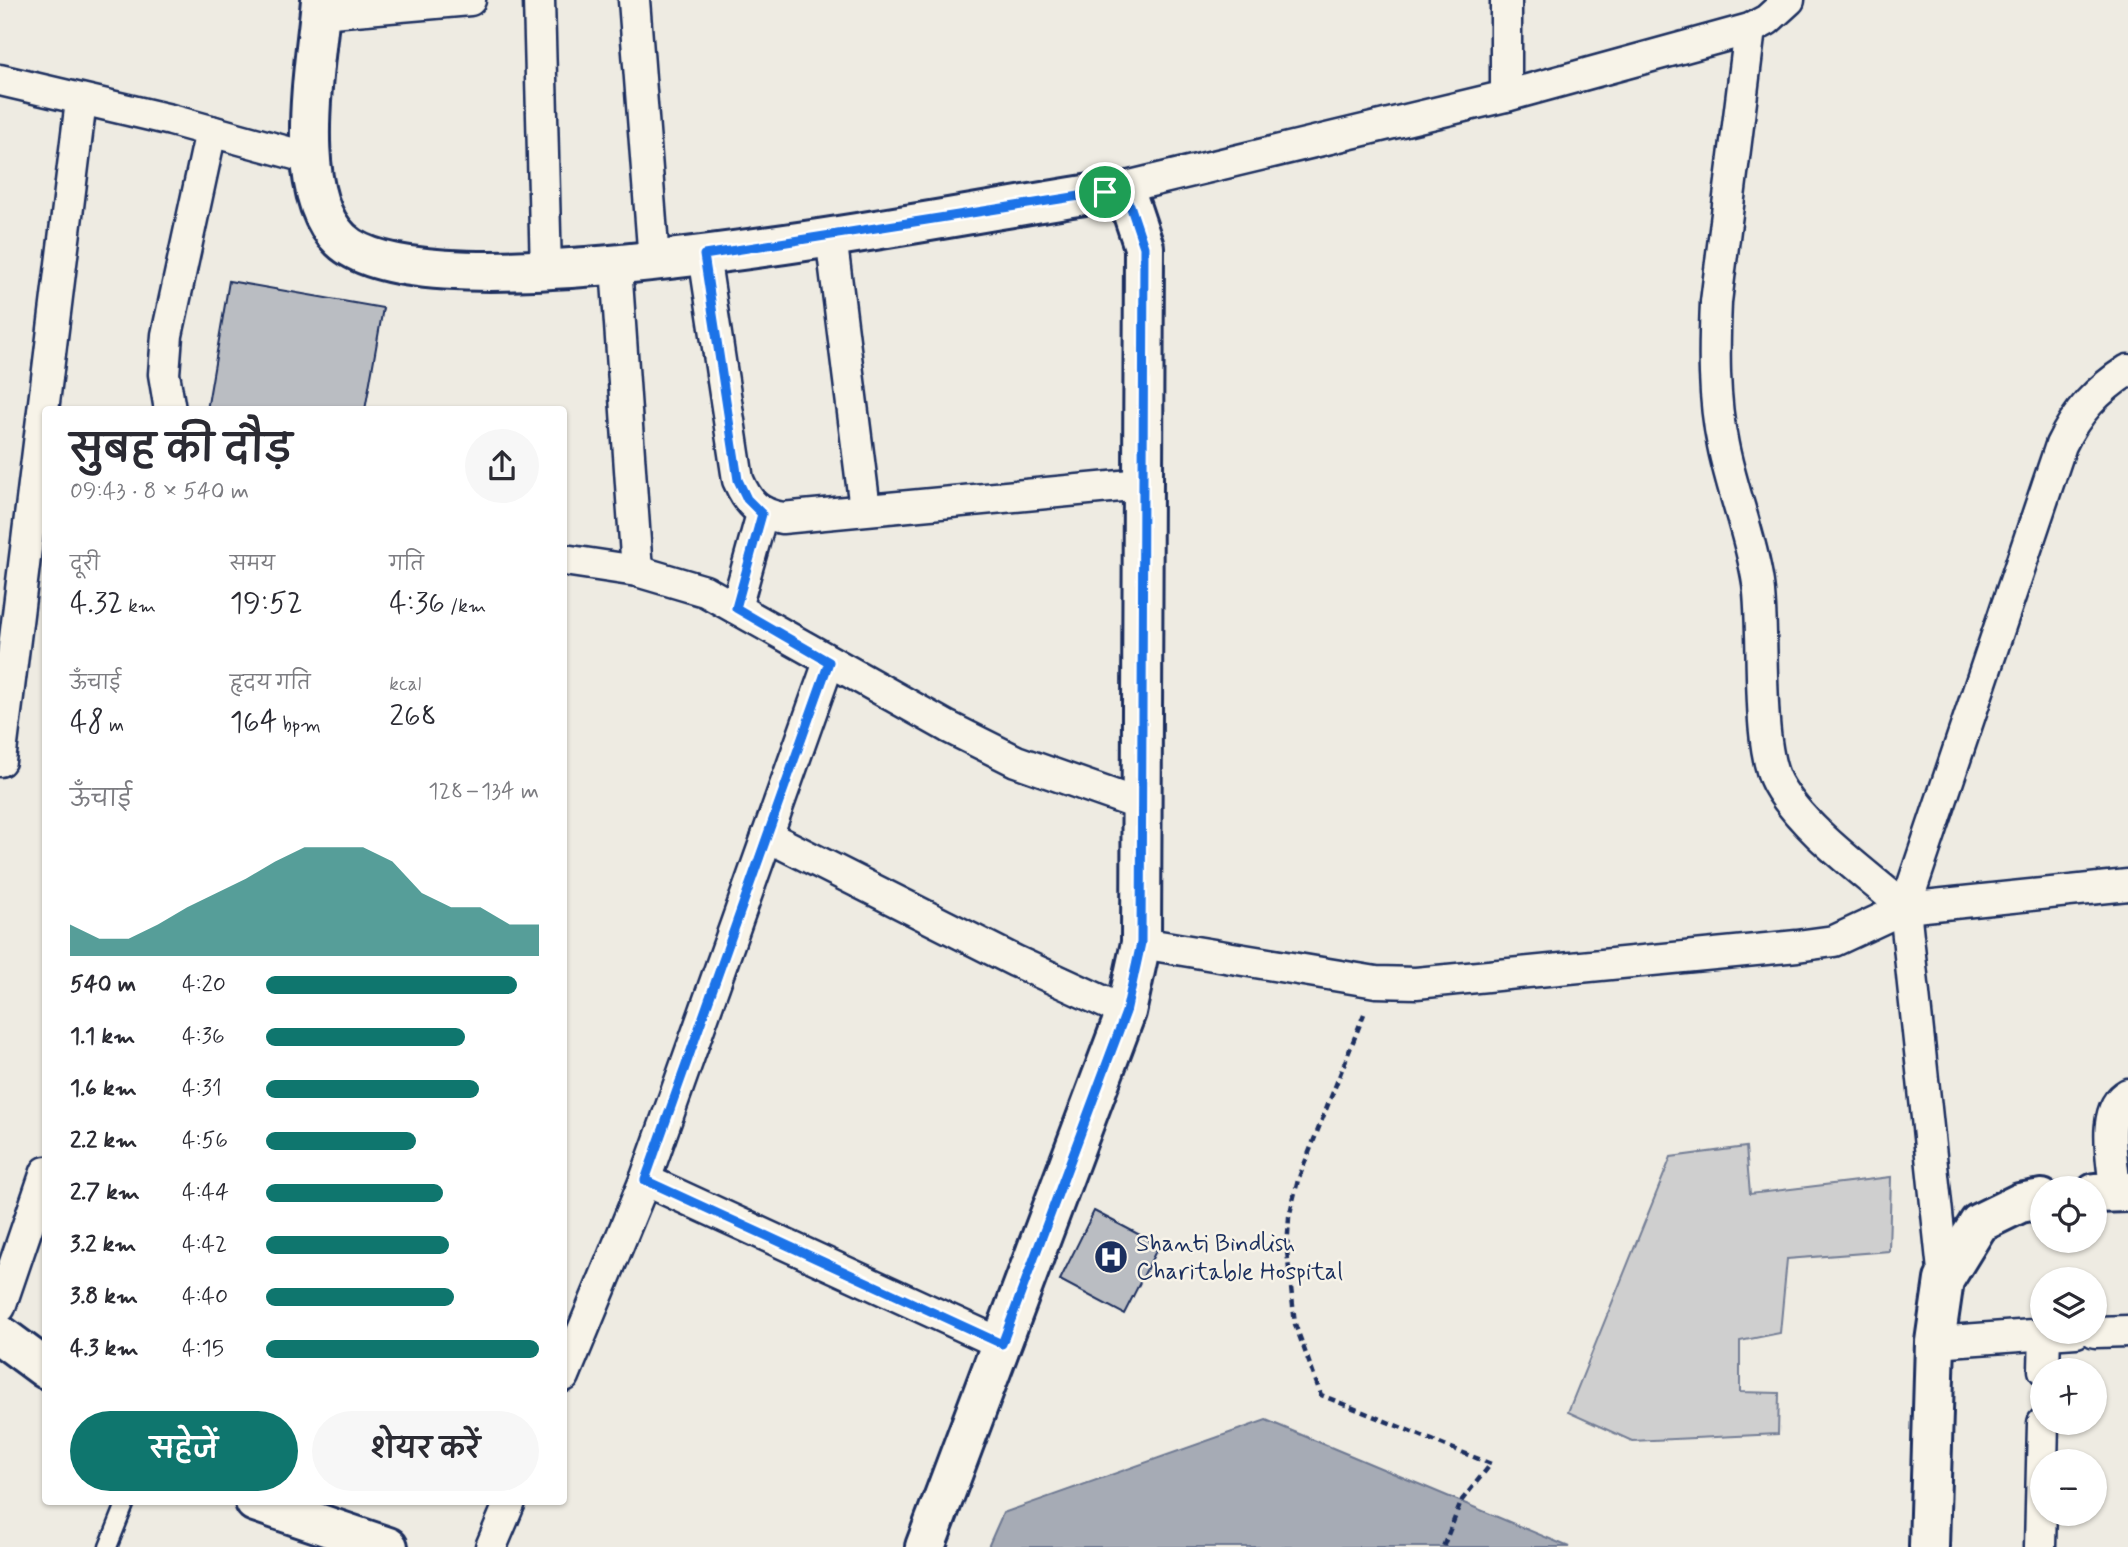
<!DOCTYPE html>
<html lang="hi">
<meta charset="utf-8">
<style>
:root{--surface:#fff;--page:#f7f7f7;--text:#2b2b33;--muted:#7c7c81;--accent:#0f766e}
body{margin:0;font-family:Mynerve,"Playpen Sans Deva",sans-serif;background:var(--page);color:var(--text);height:100vh;display:flex;flex-direction:column;font-size:26px;white-space:nowrap}
*{box-sizing:border-box;margin:0}
p{font-size:23px;color:var(--muted)}
.icon{flex:none;width:38px;height:38px;fill:none;stroke:currentColor;stroke-width:2;stroke-linecap:round;stroke-linejoin:round}
.map{position:relative;flex:1;overflow:hidden}
.details{position:absolute;left:42px;top:406px;width:525px;height:1099px;display:flex;flex-direction:column;background:var(--surface);border-radius:7px;box-shadow:0 2px 5px #0004}
.details>*{flex:none}
.fabs{position:absolute;left:2030px;top:1176px;display:grid;gap:14px}
.fabs a{display:grid;place-items:center;width:77px;height:77px;border-radius:50%;background:var(--surface);box-shadow:0 2px 5px #0004;font-size:35px}
.pin{position:absolute;display:grid;place-items:center;width:60px;height:60px;color:#fff;margin:-30px;border:4px solid #fff;border-radius:50%;box-shadow:0 2px 7px #0007}
.round{display:grid;place-items:center;flex:none;width:74px;height:74px;border-radius:37px;background:var(--page)}
.overview{display:flex;align-items:center;justify-content:space-between;height:119px;padding:0 28px}
h1{font-size:38px;font-weight:600;line-height:52px}
.metrics{display:grid;grid-template-columns:repeat(3,1fr);gap:10px;height:119px;padding:7px 28px}
.metrics div{display:grid;align-content:center}
.metrics b{font-size:30px;font-weight:600}
.metrics small{font-size:19px;font-weight:400}
.metrics p{font-size:19px}
.chart{height:196px;padding:14px 28px}
.chart p{display:flex;justify-content:space-between}
.chart svg{width:100%;height:126px;margin-top:7px;fill:var(--accent);opacity:.7}
.button{display:flex;gap:14px;margin-top:auto;padding:14px 28px}
.button a{flex:1;height:80px;border-radius:42px;background:var(--accent);color:#fff;font-size:28px;font-weight:600;line-height:80px;text-align:center}
.button a+a{background:var(--page);color:var(--text)}
ul{padding:0 28px;list-style:none;font-size:23px}
li{display:grid;grid-template-columns:112px 84px 1fr;align-items:center;height:52px}
li i{height:18px;border-radius:9px;background:var(--accent)}
.map>svg:first-child{display:block}
</style>
<div class="map">
<svg width="2128" height="1547" viewBox="0 0 2128 1547">
<rect width="100%" height="100%" fill="#eeebe2"/>
<filter id="ink" filterUnits="userSpaceOnUse"><feTurbulence type="fractalNoise" baseFrequency=".0143" numOctaves="2"/><feDisplacementMap in="SourceGraphic" scale="14" xChannelSelector="R" yChannelSelector="G"/><feConvolveMatrix kernelMatrix="1 2 1 2 8 2 1 2 1" color-interpolation-filters="sRGB"/></filter>
<g filter="url(#ink)">
<polygon fill="#cfcfcf" stroke="#757f96" stroke-width="2" points="1746,1147 1750,1194 1891,1177 1889,1251 1787,1259 1780,1333 1740,1341 1740,1392 1779,1393 1778,1434 1632,1441 1568,1412 1671,1157"/>
<polygon fill="#a6abb5" stroke="#6e7992" stroke-width="2" points="1266,1420 1569,1547 988,1547 1003,1513"/>
<g fill="#babdc2" stroke="#1b2f5e" stroke-width="2">
<polygon points="229,281 383,308 365,410 207,410"/>
<polygon points="1094,1211 1159,1245 1124,1314 1060,1280"/>
</g>
<g fill="none" stroke-linecap="round" stroke-linejoin="round">
<g stroke="#1b2f5e" stroke-width="21">
<polyline id="service" points="108,1547 126,1502"/>
</g>
<g stroke="#1b2f5e" stroke-width="35">
<g id="minor">
<polyline points="539,0 546,271"/>
<polyline points="634,0 654,261"/>
<polyline points="320,13 470,0"/>
<path d="M1750,29L1716,302C1714,350 1713,397 1723,445C1732,491 1751,536 1758,583C1765,633 1756,744 1777,783C1803,830 1864,872 1905,908"/>
<polyline points="0,80 171,120 309,158"/>
<polyline points="1506,96 1506,0"/>
<polyline points="1105,192 1506,96 1750,29 1767,20 1789,0"/>
<polyline points="831,236 865,509"/>
<path d="M704,255L738,480C748,503 757,513 782,518L1142,484"/>
<polyline points="616,266 637,571"/>
<polyline points="170,410 164,374 167,335 211,131"/>
<polyline points="564,560 637,571 705,591 948,727 1016,761 1141,805"/>
<polyline points="736,608 762,514"/>
<polyline points="0,761 81,101"/>
<polyline points="767,836 1015,961 1126,1012"/>
<polyline points="1141,943 1376,982 1416,983 1797,946 1834,941 1905,908 2128,885"/>
<polyline points="645,1180 1002,1344"/>
<path d="M2115,1192C2114,1164 2099,1110 2128,1094"/>
<path d="M1944,1280L1905,908L2061,445C2077,412 2097,390 2128,370"/>
<polyline points="0,1307 46,1172"/>
<polyline points="2095,1332 2128,1331"/>
<polyline points="1935,1342 2076,1332"/>
<polyline points="2044,1370 2045,1332"/>
<polyline points="564,1376 645,1180 829,662"/>
<polyline points="491,1547 510,1502"/>
<polyline points="2040,1547 2043,1423"/>
</g>
</g>
<g stroke="#1b2f5e" stroke-width="44">
<g id="secondary">
<path d="M321,0C316,64 290,192 341,240C429,325 972,210 1105,192L1130,205L1144,247L1141,943L1126,1012L925,1547"/>
<polyline points="2095,1193 2128,1192"/>
<polyline points="1929,1547 1935,1342 1944,1280 1979,1223 2020,1203 2042,1199"/>
</g>
</g>
<g stroke="#1b2f5e" stroke-width="44">
<g id="trunk">
<polyline points="0,1335 46,1369"/>
<polyline points="255,1502 388,1547"/>
</g>
</g>
<polyline stroke="#1b2f5e" stroke-width="4.5" stroke-dasharray="7 5" stroke-linecap="butt" points="1364,1014 1298,1180 1289,1217 1287,1251 1295,1324 1321,1395 1491,1464 1462,1500 1443,1547"/>
<use href="#service" stroke="#f7f3e8" stroke-width="16"/>
<use href="#minor" stroke="#f7f3e8" stroke-width="30"/>
<use href="#secondary" stroke="#f7f3e8" stroke-width="38"/>
<use href="#trunk" stroke="#f7f3e8" stroke-width="38"/>
</g>
</g>
<g fill="none" stroke-linecap="round" stroke-linejoin="round" filter="url(#ink)">
<g stroke="#fff" stroke-width="14">
<polygon id="route" points="1105,192 1130,205 1144,247 1141,943 1126,1012 1002,1344 645,1180 829,662 736,608 762,514 747,499 738,480 704,255"/>
</g>
<use href="#route" stroke="#1a73e8" stroke-width="9"/>
</g>
<defs>
<g id="hospital-disc" transform="scale(1.75)"><circle r="9.5" fill="#1b2f5e" stroke="#f7f3e8"/><path d="M-5-5h3v3.5h4V-5h3V5h-3V1.5h-4V5h-3Z" fill="#fff"/></g>
</defs>
<g fill-rule="evenodd">
<use href="#hospital-disc" x="1111" y="1257"/>
</g>
<g text-anchor="middle" stroke-width="5" stroke-linejoin="round" paint-order="stroke">
<g font-size="24" fill="#1b2f5e" stroke="#f7f3e8" text-anchor="start">
<text x="1136" y="1251">Shanti Bindlish<tspan x="1136" dy="28">Charitable Hospital</tspan></text>
</g>
</g>
</svg>
<div class="fabs">
<a><svg class="icon" aria-label="locate" viewBox="0 0 24 24"><circle cx="12" cy="12" r="6"/><path d="M12 2v4M12 18v4M2 12h4M18 12h4"/></svg></a>
<a><svg class="icon" aria-label="layers" viewBox="0 0 24 24"><path d="M12 4l9 5-9 5-9-5zM3 14l9 5 9-5"/></svg></a>
<a>+</a>
<a>−</a>
</div>
<div class="pin" style="left:1105px;top:192px;background:#1e9e55"><svg class="icon" aria-label="arrive" viewBox="0 0 24 24"><path d="M6 21V4h12l-3 4 3 4H6"/></svg></div>
<section class="details">
<div class="overview"><div><h1>सुबह की दौड़</h1><p>09:43 · 8 × 540 m</p></div><a class="round"><svg class="icon" aria-label="share" viewBox="0 0 24 24"><path d="M12 15V3M7 8l5-5 5 5M5 13v7h14v-7"/></svg></a></div>
<div class="metrics">
<div><p>दूरी</p><b>4.32<small> km</small></b></div>
<div><p>समय</p><b>19:52</b></div>
<div><p>गति</p><b>4:36<small> /km</small></b></div>
</div>
<div class="metrics">
<div><p>ऊँचाई</p><b>48<small> m</small></b></div>
<div><p>हृदय गति</p><b>164<small> bpm</small></b></div>
<div><p>kcal</p><b>268</b></div>
</div>
<div class="chart"><p><span>ऊँचाई</span>128–134 m</p>
<svg viewBox="0 0 160 44" preserveAspectRatio="none"><path d="M0 44V33L10 38L20 38L30 33L40 27L50 22L60 17L70 11L80 6L90 6L100 6L110 11L120 22L130 27L140 27L150 33L160 33V44z"/></svg>
</div>
<ul>
<li><b>540 m</b>4:20<i style="width:92%"></i></li>
<li><b>1.1 km</b>4:36<i style="width:73%"></i></li>
<li><b>1.6 km</b>4:31<i style="width:78%"></i></li>
<li><b>2.2 km</b>4:56<i style="width:55%"></i></li>
<li><b>2.7 km</b>4:44<i style="width:65%"></i></li>
<li><b>3.2 km</b>4:42<i style="width:67%"></i></li>
<li><b>3.8 km</b>4:40<i style="width:69%"></i></li>
<li><b>4.3 km</b>4:15<i style="width:100%"></i></li>
</ul>
<div class="button"><a>सहेजें</a><a>शेयर करें</a></div>
</section>
</div>
